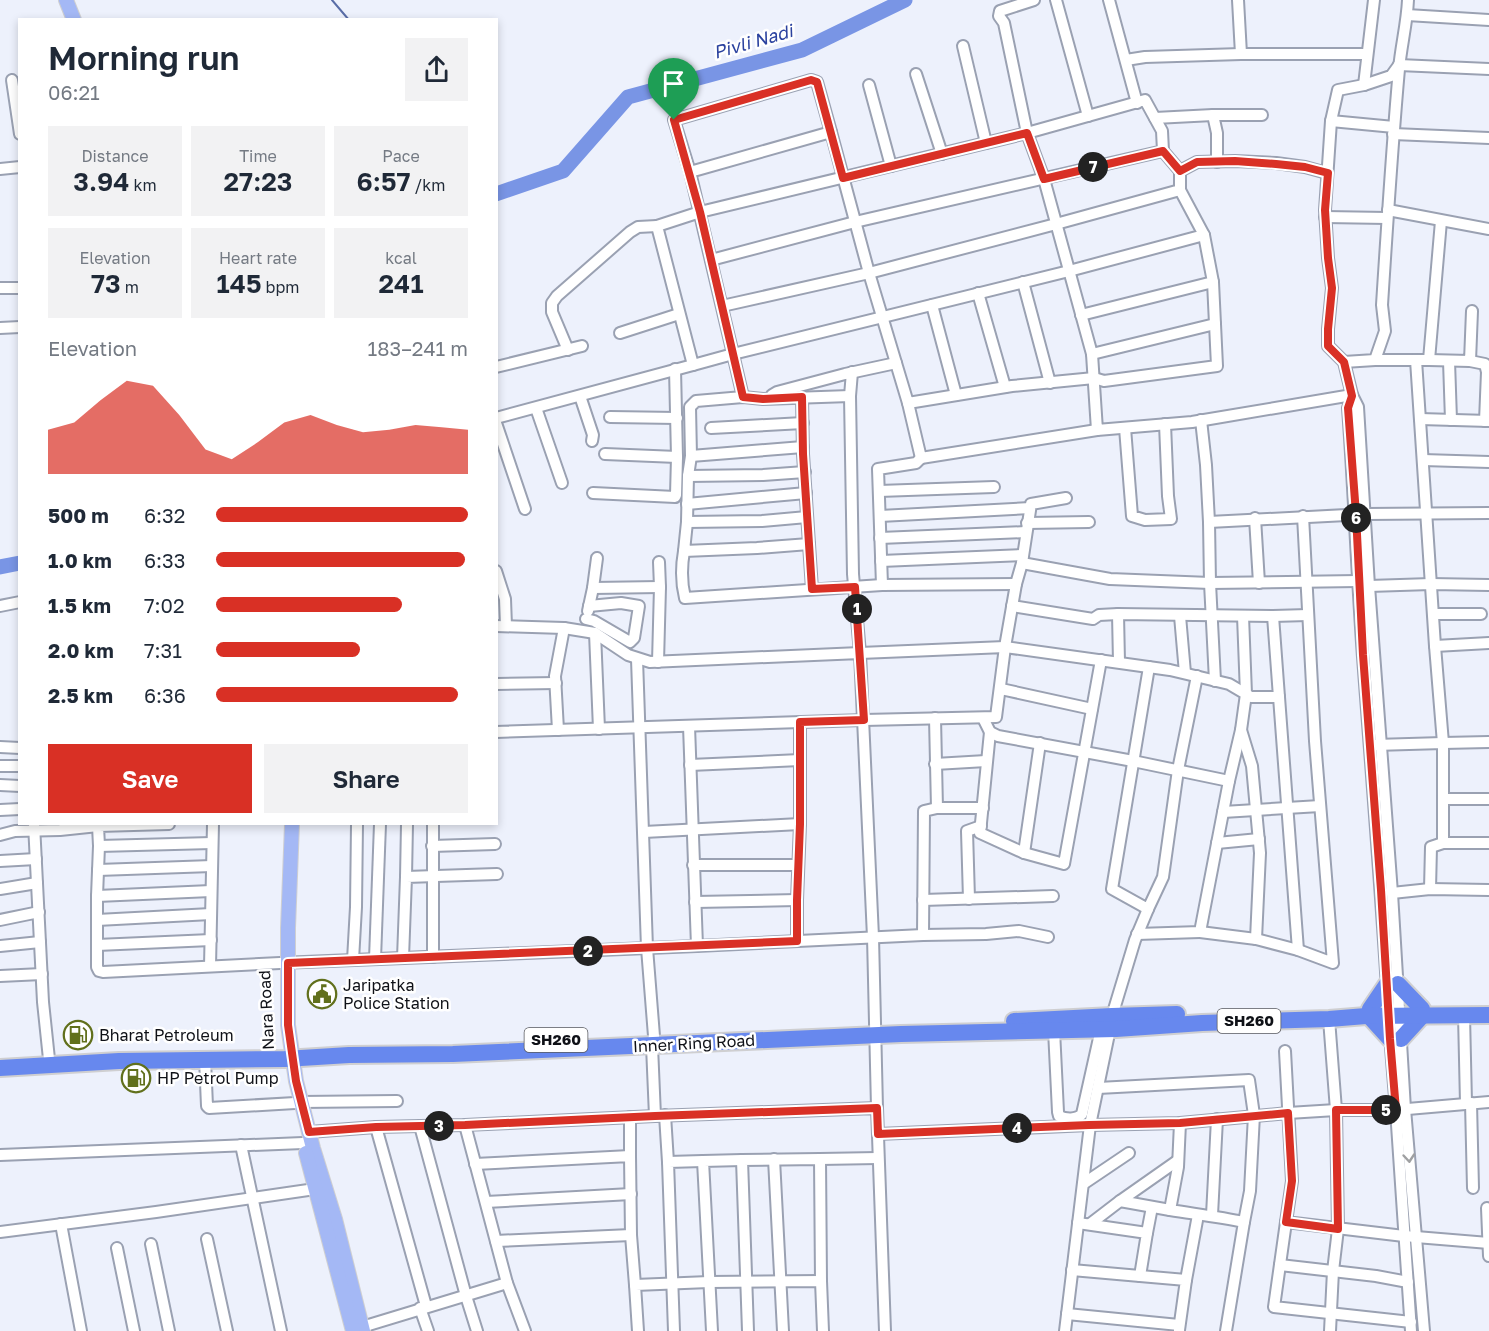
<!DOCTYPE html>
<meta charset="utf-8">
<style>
:root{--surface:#fff;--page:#f2f2f3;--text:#1f2937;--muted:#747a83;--accent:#d93025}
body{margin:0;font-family:"Golos Text",sans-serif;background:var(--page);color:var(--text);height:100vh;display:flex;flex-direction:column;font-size:22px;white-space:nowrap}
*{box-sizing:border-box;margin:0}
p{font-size:20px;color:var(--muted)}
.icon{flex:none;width:33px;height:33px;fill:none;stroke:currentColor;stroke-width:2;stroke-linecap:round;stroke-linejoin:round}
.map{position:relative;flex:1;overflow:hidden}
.drawer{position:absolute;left:18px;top:18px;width:480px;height:807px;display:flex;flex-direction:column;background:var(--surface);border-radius:0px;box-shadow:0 3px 9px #0003}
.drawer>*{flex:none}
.pin{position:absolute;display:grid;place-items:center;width:51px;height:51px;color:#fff;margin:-62px -26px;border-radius:50% 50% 50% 0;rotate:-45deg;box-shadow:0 0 6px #0007}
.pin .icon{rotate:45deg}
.km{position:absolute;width:30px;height:30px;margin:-15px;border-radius:50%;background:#222;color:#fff;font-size:16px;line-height:30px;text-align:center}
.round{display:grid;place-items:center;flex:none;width:63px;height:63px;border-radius:0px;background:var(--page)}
.head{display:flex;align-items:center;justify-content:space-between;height:102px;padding:0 30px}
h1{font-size:33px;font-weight:600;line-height:45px}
.stats{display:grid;grid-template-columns:repeat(3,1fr);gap:9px;height:102px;padding:6px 30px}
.stats div{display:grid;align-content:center;border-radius:0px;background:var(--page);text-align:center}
.stats b{font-size:26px;font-weight:600}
.stats small{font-size:16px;font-weight:400}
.stats p{font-size:16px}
.chart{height:168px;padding:12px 30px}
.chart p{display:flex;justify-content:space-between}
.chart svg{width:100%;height:108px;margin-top:6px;fill:var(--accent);opacity:.7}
.primary-button{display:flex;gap:12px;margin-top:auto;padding:12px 30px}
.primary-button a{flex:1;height:69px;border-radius:0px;background:var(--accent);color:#fff;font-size:24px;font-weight:600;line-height:69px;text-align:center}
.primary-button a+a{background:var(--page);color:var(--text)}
ul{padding:0 30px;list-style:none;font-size:20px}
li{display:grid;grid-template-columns:96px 72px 1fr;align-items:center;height:45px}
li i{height:15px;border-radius:8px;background:var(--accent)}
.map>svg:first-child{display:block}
</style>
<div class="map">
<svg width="1489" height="1331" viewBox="0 0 1489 1331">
<rect width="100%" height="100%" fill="#edf1fc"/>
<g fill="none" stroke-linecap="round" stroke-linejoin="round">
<g stroke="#596da7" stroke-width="2">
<polyline points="332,0 349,20"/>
<polyline points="496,193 497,193"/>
</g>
<g stroke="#7995e5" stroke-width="15">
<polyline points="496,194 563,171 628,97 802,50 905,0"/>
<polyline points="0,567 20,563"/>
</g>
<g stroke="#9aa1b2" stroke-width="14">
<g id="minor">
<polyline points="1056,0 1088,116"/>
<polyline points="1109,0 1137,103"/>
<polyline points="1238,0 1241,54"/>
<polyline points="1407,15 1489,20"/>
<polyline points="963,46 986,143"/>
<polyline points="1126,60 1145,57 1241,54 1367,54"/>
<polyline points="1399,65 1391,76 1364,85 1338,90 1331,121 1325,210 1328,258 1332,288 1328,329 1328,346 1344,362 1352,395 1358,407 1369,586 1392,893 1405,1109 1424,1331"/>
<polyline points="1399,65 1489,69"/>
<polyline points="916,74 942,154"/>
<polyline points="12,80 20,134"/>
<polyline points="869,85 891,166"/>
<polyline points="1364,85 1374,0"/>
<polyline points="1213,115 1217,133 1217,162"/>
<polyline points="1155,118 1213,115 1262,115"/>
<polyline points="1331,121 1394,127"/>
<polyline points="1393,134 1489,138"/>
<polyline points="1163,151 1180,171 1180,190 1056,224 869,273 908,403 1012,386 1094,378 1104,381 1217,366 1215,324"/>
<polyline points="0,169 20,167"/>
<polyline points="1180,171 1197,162 1235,161 1276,163 1305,167 1327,173"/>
<polyline points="690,172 674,120 811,80 817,82 831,132"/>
<polyline points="1388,210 1489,229"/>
<polyline points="1325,217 1387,218"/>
<polyline points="711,260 855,222 1163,151 1162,131 1145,100 1027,133 1044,179 1092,354 1097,430 1192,422 1352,395"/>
<polyline points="1023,282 1050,383"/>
<polyline points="0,288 20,288"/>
<polyline points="978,293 1005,387"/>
<polyline points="932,305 956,395"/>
<polyline points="722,306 869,273 831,132 690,172 733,354 1069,271 1204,235 1180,190"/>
<polyline points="1081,315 1213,282 1204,235"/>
<polyline points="0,328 20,327"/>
<polyline points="620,333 679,314"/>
<polyline points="568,350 552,312 552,303 557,296 630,232 638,227 657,226"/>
<polyline points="1092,354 1215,324 1213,282"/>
<polyline points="1375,360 1429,360 1441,221"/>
<polyline points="1416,360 1435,646 1443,743 1489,742"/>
<polyline points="1429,360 1470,361 1472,311"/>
<polyline points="1449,361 1451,420"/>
<polyline points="1470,361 1485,364 1487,372 1485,421"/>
<path d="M1344,362L1375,360L1385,331L1382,305C1387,226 1392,147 1399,69C1401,46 1407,23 1408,0"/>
<polyline points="496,367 582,346"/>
<polyline points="772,395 777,392 845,374 896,363"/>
<path d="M1352,395L1348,408C1354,491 1357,574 1363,657C1372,778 1382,899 1389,1020"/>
<polyline points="580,396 593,435 592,441"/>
<polyline points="850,396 852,372"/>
<polyline points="743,397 733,354 693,365 657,226 700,212 1027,133 1004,23 999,16 1000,11 1034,0"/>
<polyline points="802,397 803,454 812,589"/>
<polyline points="908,403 921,458 1097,430"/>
<polyline points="536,408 562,483"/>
<polyline points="610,417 677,418"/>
<polyline points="496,418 693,365"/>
<polyline points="1420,419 1489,421"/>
<polyline points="1201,420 1206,465 1209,522 1210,583 1215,681"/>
<polyline points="496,423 525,509"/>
<polyline points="711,428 803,423"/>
<polyline points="1125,428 1132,516 1145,520 1171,519 1168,496 1165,424"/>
<polyline points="605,454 677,457 675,369"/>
<polyline points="691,456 803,447"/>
<polyline points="921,458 916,463 878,469 882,585 1016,584"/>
<polyline points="1423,460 1489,462"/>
<polyline points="688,476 763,475 805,472"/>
<polyline points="879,491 994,487"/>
<polyline points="593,493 675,497 676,495 677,457"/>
<polyline points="687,504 806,493"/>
<polyline points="880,516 1030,508"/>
<polyline points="1255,518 1259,583"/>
<polyline points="687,522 762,521 807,517"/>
<polyline points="1209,522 1366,514 1489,513"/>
<polyline points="1027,523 1089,522"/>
<polyline points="880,538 1026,532"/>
<path d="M684,551C681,568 681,582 685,598L882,585"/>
<polyline points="881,561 1023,555"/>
<polyline points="1022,563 1110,579 1210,583 1358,581"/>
<polyline points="496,571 505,599 506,626"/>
<polyline points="1369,586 1431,584 1489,585"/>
<polyline points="593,588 660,587"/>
<polyline points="0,606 20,602"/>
<polyline points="1012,606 1093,619 1099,615 1118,614 1273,616 1308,615"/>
<polyline points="588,611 593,588 597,558"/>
<polyline points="1118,614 1119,662"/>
<polyline points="1433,614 1481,614"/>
<polyline points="1180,616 1185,673"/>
<polyline points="1243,616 1246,694 1251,697 1279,697 1298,950"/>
<polyline points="1273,616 1279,697"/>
<polyline points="586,619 594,621 630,642 634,638 639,606 621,603 589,606"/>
<polyline points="496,626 564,628 595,633 628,655 650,662 860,653 873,937 877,1108"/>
<polyline points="595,633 599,729"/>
<polyline points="1435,646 1489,643"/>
<polyline points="637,659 647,948 654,1036 652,1046 655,1116"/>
<polyline points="658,662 660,587 659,562"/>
<polyline points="1149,667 1112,889 1148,909 1163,877 1178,770 1197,676"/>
<polyline points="496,684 556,683"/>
<polyline points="1001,689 1092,709"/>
<polyline points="935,718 937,808 983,808"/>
<polyline points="983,718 990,732 998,736 1133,761 1229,781 1241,730 1246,694 1229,684 1170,670 1005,647 1016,584 1022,563 1031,504 1066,498"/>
<polyline points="689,726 697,946"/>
<polyline points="558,730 555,676 564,628"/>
<polyline points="1241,730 1252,766 1260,853 1256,939"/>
<polyline points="496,732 864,720 996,717 1005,647 860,653 853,574 850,396 763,399 743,397 696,401 690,407 691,456 688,476 687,522 684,551 757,548 809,544"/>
<polyline points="990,732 980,833 1024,853 1064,864 1101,660"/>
<polyline points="1375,745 1443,743 1443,799 1489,799"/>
<polyline points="0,747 20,748"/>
<polyline points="935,764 986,761"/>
<polyline points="690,765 800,760"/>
<polyline points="0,766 20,766"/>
<polyline points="0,785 20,786"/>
<polyline points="1443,799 1443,843 1489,843"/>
<polyline points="0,810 20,809"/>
<polyline points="1223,812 1320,806"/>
<polyline points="34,824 43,1002 49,1059"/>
<polyline points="169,824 98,826 99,846 97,896 97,967 99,971 103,972 280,963 697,946 923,935 986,934 1019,931 1048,937"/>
<polyline points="433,824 433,957"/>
<polyline points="644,832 800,824"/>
<polyline points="0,835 15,831 60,830 98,826"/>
<polyline points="1217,843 1259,839"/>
<polyline points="99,846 212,843"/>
<polyline points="432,846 495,844"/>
<polyline points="1024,853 1040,743"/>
<polyline points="0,861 36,859"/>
<polyline points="693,865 798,865"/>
<polyline points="98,870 212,866"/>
<polyline points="406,877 407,824"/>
<polyline points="0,889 37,883"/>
<polyline points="1430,889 1431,847 1443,843"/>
<polyline points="1392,893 1430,889 1489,890"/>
<polyline points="97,896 211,891"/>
<polyline points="969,899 967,831 981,826"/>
<polyline points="923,900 1053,896"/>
<polyline points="695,902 797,900"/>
<polyline points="0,920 39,912"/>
<polyline points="97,920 211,914"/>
<polyline points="1200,932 1256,939 1298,950 1333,963 1315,741 1303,516"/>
<polyline points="1137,934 1200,932 1229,781"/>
<polyline points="923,935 924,811 937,808"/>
<polyline points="797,941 797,900 800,824 800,722"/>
<polyline points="97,945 211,940"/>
<polyline points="0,946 40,942"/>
<polyline points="403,958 406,877 497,874"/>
<polyline points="375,959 380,824"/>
<polyline points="353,960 356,907 357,824"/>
<polyline points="210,966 213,824"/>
<polyline points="0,976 42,974"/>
<polyline points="1464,1015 1466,1103"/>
<polyline points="1112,1016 1135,940 1148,909"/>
<polyline points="1329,1019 1336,1110 1338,1229 1333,1271 1330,1331"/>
<path d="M1054,1030L1058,1112L1059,1116C1065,1119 1077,1120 1082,1114L1101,1029"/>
<polyline points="1390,1035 1396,1110 1411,1331"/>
<polyline points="1285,1051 1292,1181 1286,1222 1404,1236 1489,1243"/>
<polyline points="205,1059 207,1106 209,1108 295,1103"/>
<polyline points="1098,1088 1249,1080 1254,1115 1250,1191 1244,1222"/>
<polyline points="301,1102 397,1101"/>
<polyline points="1471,1103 1473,1188"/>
<polyline points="665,1115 668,1162"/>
<polyline points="630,1117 630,1156"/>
<path d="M1180,1123L1178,1167L1170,1210C1195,1214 1220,1217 1244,1222L1226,1331"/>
<polyline points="465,1125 507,1283 525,1331"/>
<polyline points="420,1126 466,1296 477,1331"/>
<polyline points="376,1127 426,1306"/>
<polyline points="309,1132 376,1127 465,1125 655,1116 877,1108 885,1331"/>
<polyline points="878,1134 1090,1125 1180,1123 1288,1113 1336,1110 1396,1110 1489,1102"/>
<polyline points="241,1145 281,1331"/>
<polyline points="0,1155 303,1143"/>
<polyline points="774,1159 783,1331"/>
<polyline points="820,1159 878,1158"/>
<polyline points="475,1164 630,1156 631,1235 635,1285"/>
<polyline points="1083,1184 1129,1153"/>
<polyline points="1120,1201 1177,1161"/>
<polyline points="486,1202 631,1194"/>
<polyline points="1487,1208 1489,1256"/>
<polyline points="1212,1215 1217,1119"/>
<polyline points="1286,1222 1274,1307 1411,1322"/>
<polyline points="61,1224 81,1331"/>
<polyline points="1090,1224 1120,1201 1170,1210"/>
<polyline points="0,1232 156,1212 315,1189"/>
<polyline points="1147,1233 1152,1207"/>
<polyline points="207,1239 227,1331"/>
<polyline points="496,1241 631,1235"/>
<polyline points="151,1244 169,1331"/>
<polyline points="117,1248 134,1331"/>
<polyline points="1280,1265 1376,1276 1408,1282"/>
<polyline points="1072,1270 1140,1276 1147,1233 1078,1223"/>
<polyline points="1140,1276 1186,1280 1179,1330"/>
<polyline points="1186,1280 1198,1215"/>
<polyline points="420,1308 428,1331"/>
<polyline points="1067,1314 1179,1325"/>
<polyline points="362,1327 507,1283"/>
<polyline points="638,1331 635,1285 709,1282 821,1281 823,1331"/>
<polyline points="674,1331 668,1162 703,1161"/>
<polyline points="712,1331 703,1161 742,1160"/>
<polyline points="748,1331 742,1160 820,1159 821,1281"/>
<polyline points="1065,1331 1090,1125 1110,1029"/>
</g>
</g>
<g stroke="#cfcfd1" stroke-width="16">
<g id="major">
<polyline points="66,0 74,20"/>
<polyline points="292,824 288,928 288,1025 296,1081 313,1148 335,1219 363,1331"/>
<polyline points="306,1153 353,1331"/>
</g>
</g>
<g stroke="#cfcfd1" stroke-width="20">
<g id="highway">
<polyline points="1398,984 1422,1009"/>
<polyline points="1370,1009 1387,984"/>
<polyline points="1369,1016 1390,1039"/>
<polyline points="1014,1021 1112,1016 1177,1014"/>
<polyline points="1401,1039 1422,1016"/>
<polyline points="0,1068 119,1061 285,1059 349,1055 453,1054 901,1034 1116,1029 1202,1023 1329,1019 1366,1016 1489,1015"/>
</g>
</g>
<use href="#minor" stroke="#fff" stroke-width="10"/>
<use href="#major" stroke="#a4b8f5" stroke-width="14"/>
<use href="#highway" stroke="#6788ee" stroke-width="16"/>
</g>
<defs><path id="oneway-chevron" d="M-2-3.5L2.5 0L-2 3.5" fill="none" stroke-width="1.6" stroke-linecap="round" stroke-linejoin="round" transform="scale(1.5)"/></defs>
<use stroke="#9fa0a2" href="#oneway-chevron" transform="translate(1409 1158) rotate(85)"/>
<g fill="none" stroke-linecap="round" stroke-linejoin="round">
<g stroke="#fff" stroke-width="12">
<polygon id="route" points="811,80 817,82 843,178 1027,133 1044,179 1163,151 1180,171 1197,162 1235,161 1276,164 1305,167 1328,173 1325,210 1328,258 1332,288 1328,329 1328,346 1344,362 1352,396 1348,408 1356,514 1363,655 1381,890 1390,1039 1396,1110 1336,1110 1338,1229 1286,1222 1292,1181 1288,1113 1180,1123 1089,1125 878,1134 877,1108 655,1116 465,1125 376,1127 309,1132 296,1081 288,1025 288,963 797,941 797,900 800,824 800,722 864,720 855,587 812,589 803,454 802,397 763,399 743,397 700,212 674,120"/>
</g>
<use href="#route" stroke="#d93025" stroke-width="8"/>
</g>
<defs>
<g id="civic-ring" transform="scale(1.5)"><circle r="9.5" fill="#fff" stroke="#61701c" stroke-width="1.5"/><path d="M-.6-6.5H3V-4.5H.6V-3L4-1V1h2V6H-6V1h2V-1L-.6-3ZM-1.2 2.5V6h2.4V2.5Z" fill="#61701c"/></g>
<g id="fuel-ring" transform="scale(1.5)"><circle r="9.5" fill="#fff" stroke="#61701c" stroke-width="1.5"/><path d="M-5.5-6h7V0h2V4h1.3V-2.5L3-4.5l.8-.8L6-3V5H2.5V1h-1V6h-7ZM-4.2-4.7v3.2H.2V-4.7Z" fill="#61701c"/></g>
</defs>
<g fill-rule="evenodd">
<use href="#civic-ring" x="322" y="994"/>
<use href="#fuel-ring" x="78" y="1035"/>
<use href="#fuel-ring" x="136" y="1078"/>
</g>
<g text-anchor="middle" stroke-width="5" stroke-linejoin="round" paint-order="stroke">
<g fill="#fff" stroke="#57585d" stroke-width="1.5">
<rect x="1217.5" y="1009" width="63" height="24" rx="4.5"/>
<rect x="524.5" y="1028" width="63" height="24" rx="4.5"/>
</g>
<g font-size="15" font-weight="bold" fill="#0f1117">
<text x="1249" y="1026">SH260</text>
<text x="556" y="1045">SH260</text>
</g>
<g font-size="16" fill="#0f1117" stroke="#fff" text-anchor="start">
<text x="343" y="991">Jaripatka<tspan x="343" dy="18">Police Station</tspan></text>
<text x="99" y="1041">Bharat Petroleum</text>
<text x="157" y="1084">HP Petrol Pump</text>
</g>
<g font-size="16" fill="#0f1117" stroke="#fff">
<text transform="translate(266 1010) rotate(-93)" y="6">Nara Road</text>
<text transform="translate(694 1043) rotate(-3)" y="6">Inner Ring Road</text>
</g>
<g font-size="18" font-style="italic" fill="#2b429f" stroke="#fff">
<text transform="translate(753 42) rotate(-16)" y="6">Pivli Nadi</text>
</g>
</g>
</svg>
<div class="pin" style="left:674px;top:120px;background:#1e9e55"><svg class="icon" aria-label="arrive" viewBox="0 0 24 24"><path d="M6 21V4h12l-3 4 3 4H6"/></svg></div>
<b class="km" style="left:857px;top:609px">1</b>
<b class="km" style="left:588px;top:951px">2</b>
<b class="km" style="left:439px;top:1126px">3</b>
<b class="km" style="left:1017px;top:1128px">4</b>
<b class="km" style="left:1386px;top:1110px">5</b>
<b class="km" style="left:1356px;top:518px">6</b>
<b class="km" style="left:1093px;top:167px">7</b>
<section class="drawer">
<div class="head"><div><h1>Morning run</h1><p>06:21</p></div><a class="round"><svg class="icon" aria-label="share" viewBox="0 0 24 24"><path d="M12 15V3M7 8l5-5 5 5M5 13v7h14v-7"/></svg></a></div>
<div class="stats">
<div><p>Distance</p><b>3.94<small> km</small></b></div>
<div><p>Time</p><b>27:23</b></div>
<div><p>Pace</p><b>6:57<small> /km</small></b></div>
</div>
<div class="stats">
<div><p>Elevation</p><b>73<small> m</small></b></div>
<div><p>Heart rate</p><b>145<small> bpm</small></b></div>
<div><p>kcal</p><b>241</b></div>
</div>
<div class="chart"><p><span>Elevation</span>183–241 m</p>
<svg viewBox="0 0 160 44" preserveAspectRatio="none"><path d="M0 44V26L10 23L20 14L30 6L40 8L50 20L60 34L70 38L80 31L90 23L100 20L110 24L120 27L130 26L140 24L150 25L160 26V44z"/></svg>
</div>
<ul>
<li><b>500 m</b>6:32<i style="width:100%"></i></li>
<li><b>1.0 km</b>6:33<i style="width:99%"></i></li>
<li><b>1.5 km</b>7:02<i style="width:74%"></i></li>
<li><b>2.0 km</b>7:31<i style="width:57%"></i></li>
<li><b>2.5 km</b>6:36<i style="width:96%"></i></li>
</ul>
<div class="primary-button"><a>Save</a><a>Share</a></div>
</section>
</div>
